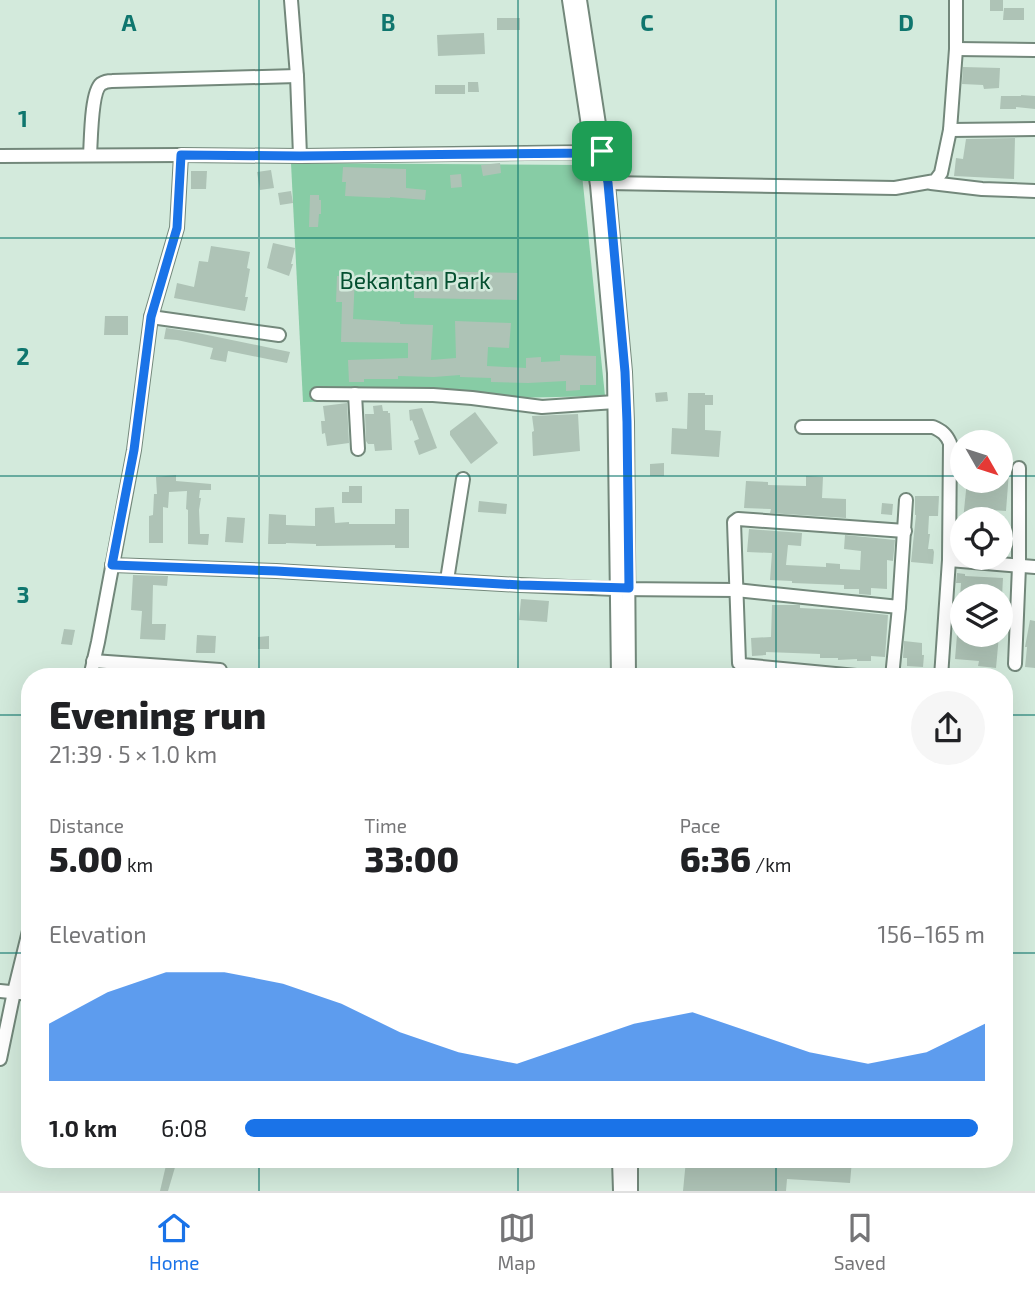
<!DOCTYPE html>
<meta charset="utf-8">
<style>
:root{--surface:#fff;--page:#f6f6f6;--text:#202124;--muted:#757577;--line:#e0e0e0;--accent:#1a73e8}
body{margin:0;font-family:"Exo 2",sans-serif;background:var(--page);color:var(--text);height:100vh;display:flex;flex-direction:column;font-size:26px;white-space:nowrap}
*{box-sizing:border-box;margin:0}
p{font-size:23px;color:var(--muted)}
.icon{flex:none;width:38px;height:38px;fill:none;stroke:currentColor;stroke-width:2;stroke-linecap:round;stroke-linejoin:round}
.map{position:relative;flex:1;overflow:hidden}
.sheet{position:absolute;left:21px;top:668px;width:992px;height:500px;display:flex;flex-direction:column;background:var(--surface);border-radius:28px;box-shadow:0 7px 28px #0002}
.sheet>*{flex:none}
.needle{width:46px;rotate:129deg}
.fabs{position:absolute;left:950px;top:430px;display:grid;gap:14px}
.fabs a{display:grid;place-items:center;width:63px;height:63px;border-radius:50%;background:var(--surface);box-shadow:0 7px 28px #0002;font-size:35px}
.pin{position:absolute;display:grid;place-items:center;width:60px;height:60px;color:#fff;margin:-30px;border-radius:14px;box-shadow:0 4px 10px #0006}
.round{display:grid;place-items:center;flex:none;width:74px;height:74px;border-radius:37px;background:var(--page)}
.head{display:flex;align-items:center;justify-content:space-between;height:119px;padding:0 28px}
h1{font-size:38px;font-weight:800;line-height:52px}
.stats{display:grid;grid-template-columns:repeat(3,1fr);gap:10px;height:119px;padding:7px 28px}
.stats div{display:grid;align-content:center}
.stats b{font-size:35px;font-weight:800}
.stats small{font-size:19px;font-weight:400}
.stats p{font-size:19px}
.chart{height:196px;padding:14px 28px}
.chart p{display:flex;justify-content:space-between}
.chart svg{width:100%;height:126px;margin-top:7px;fill:var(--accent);opacity:.7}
ul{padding:0 28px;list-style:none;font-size:23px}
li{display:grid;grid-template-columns:112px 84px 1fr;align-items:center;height:52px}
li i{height:18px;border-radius:9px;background:var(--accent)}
.dock{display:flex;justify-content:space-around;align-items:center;height:98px;border-top:2px solid var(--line);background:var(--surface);font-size:19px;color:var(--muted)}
.dock a{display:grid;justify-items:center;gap:4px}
.dock .current{color:var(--accent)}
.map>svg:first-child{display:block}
</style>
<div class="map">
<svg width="1035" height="1191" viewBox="0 0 1035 1191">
<rect width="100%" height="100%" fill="#d3eadc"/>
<polygon fill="#87cca5" points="291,163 581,165 605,396 303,402"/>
<g fill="#aec3b6">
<rect x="990" y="0" width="13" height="11"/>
<polygon points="1004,8 1024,8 1024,20 1003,20"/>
<rect x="497" y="18" width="23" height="12"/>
<polygon points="484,33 485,54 438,56 437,35"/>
<polygon points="963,67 1000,68 999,88 984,89 983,85 962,84"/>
<polygon points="468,82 478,82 479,92 468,92"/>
<rect x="435" y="85" width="30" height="9"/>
<polygon points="1021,95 1035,96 1035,109 1016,107 1016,109 1000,109 1001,96 1021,96"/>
<polygon points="1015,138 1014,179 954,176 956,158 963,159 966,139"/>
<polygon points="500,163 501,173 483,176 481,165"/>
<polygon points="343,167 406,169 406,188 426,190 425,200 390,197 390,198 345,196 346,182 342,182"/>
<polygon points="271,170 274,188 260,190 257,172"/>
<polygon points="191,171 207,171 206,189 191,189"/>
<polygon points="461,174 462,187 451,188 450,175"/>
<polygon points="291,191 293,203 280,205 278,193"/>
<polygon points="310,195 319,195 319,200 321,200 321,214 319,214 318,227 309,227"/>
<polygon points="273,243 295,248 291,264 293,264 289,276 267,268"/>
<polygon points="211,246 250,252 247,268 250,269 245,297 248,297 245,311 174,298 177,283 194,287 199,261 208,262"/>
<polygon points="414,271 518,273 517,300 414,298"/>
<polygon points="337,276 355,277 353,319 400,322 400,324 433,325 431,360 456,358 455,321 511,323 509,348 488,347 487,366 526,368 526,358 541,357 541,362 560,361 560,355 596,356 596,385 580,385 580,390 566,391 566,381 528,383 491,382 491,378 460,377 460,375 434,377 398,376 398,379 364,379 364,382 349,382 348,360 408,358 408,343 341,342 342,302 336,302"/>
<polygon points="105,316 128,316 128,335 104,335"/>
<polygon points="166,328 193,332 290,352 287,363 228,351 226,362 210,359 213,348 177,340 164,339"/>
<polygon points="667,392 668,401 656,402 655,393"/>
<polygon points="688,393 705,393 705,395 713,395 713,405 705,405 705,430 721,431 719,457 671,454 672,428 687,429"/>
<polygon points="347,403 349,443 327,446 325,433 322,434 321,421 325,421 323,406"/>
<polygon points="382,405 383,411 388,411 388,413 390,413 392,450 375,451 374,444 368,444 366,441 365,414 374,414 373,406"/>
<polygon points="422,408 437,448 419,455 414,441 419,439 412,420 410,421 409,410"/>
<polygon points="475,412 498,443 471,464 450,435 450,431"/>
<polygon points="578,414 580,451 533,456 532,432 534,431 532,416"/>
<polygon points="1001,459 1010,459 1006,511 977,509 977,520 963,520 967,481 1001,481"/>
<polygon points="664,463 664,476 650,476 650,464"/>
<polygon points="176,475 176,481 211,484 211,490 200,490 199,498 201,498 199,510 200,534 209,534 208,545 188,544 188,510 186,509 187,491 169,492 168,508 163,507 163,543 149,543 149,516 153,515 154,494 157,494 156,477"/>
<polygon points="806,476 823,477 822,498 846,499 846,518 770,513 771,509 744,508 746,481 768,482 768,485 806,486"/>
<polygon points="349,486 362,486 362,503 342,503 342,492 349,492"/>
<polygon points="915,496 939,496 938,516 929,516 928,534 930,534 928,549 933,549 934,552 933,564 911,562 916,515 915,515"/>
<polygon points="479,501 507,504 506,514 478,512"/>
<polygon points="882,503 893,504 892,515 881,514"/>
<polygon points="334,507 335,523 349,522 349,524 395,524 395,509 409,509 409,548 395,548 395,545 316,546 316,544 286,543 286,544 268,544 269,514 286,515 286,525 315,526 315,508"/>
<polygon points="227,517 245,518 243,543 225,542"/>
<polygon points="749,529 802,533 801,546 788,545 786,565 826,567 826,563 840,564 840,569 860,570 861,551 844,549 845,535 895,540 893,561 887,560 887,589 871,588 871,595 859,594 859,589 844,589 844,585 792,583 792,581 770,580 772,553 747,552"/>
<polygon points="957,573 965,574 965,576 1003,578 1002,597 960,597 961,583 956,583"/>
<polygon points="133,575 168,576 167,586 153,585 152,624 166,624 165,640 140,639 142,611 131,610"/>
<polygon points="521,599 549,601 547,622 519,620"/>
<polygon points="772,605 800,605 800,608 840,610 888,615 885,657 871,656 871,661 857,661 857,659 838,660 838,658 820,658 820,654 766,652 766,655 752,656 751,638 771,637"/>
<polygon points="1030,620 1035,621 1035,668 1025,667 1027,647 1025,647"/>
<polygon points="64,629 75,630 72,645 61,644"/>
<polygon points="197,635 216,636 215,653 196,653"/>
<polygon points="957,635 999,635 996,668 978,666 979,661 955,659"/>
<polygon points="269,636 269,649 258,649 258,637"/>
<polygon points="904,641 922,643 922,655 924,655 923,667 907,666 907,658 903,658"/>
<polygon points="686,1160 852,1160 850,1183 787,1179 786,1191 683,1191"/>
<polygon points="167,1161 176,1164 168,1191 160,1191"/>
</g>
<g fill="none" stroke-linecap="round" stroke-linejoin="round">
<g stroke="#73887b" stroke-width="16">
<g id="minor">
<polyline points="291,0 297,76 300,156 307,156"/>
<polyline points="569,0 597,185 614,373 618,677"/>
<polyline points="580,0 608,183 625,372 627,422 629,677"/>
<polyline points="956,49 1035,50"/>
<polyline points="950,130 1035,129"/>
<path d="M90,155C91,141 91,92 101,84C104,82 108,81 112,81L297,76"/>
<polyline points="0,156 181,155 300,156 598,152"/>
<polyline points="608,183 895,188 935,181 941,173 950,130 956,49 956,0"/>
<polyline points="931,183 982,189 1035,191"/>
<polyline points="151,317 279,335"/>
<polyline points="317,394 433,395 472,398 542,407 615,402"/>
<polyline points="355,394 358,449"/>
<path d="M802,427H933C942,431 946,434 950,443L949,560L941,677"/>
<polyline points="949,560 1035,567"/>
<polyline points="112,565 276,571 520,585 616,589 736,590 899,607 906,500"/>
<polyline points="447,580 463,479"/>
<polyline points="93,661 220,670"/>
<polyline points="1015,664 1019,566 1019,468"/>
<polyline points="90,677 98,642 134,450 151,317 177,228 181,155"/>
<polyline points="867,677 742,665 739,663 734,522 738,519 905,531"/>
<polyline points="892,677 899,607"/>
<polyline points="0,991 30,994"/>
<polyline points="0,1059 14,992 30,927"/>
<polyline points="619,1160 620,1191"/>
<polyline points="631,1160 631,1191"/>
</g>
</g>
<use href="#minor" stroke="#fff" stroke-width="12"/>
</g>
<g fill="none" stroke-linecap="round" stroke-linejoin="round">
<g stroke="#fff" stroke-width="14">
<polygon id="route" points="602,151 608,183 625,372 627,422 629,588 520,585 276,571 112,565 134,450 151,317 177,228 181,155 300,156 592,153"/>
</g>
<use href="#route" stroke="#1a73e8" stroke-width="9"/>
</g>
<path fill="none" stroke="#0f766e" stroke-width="2" stroke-opacity="0.55" d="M259,0V677M518,0V677M776,0V677M0,238H1035M0,476H962M1001,476H1035M0,715H30M1004,715H1035M0,953H30M1004,953H1035M259,1160V1191M518,1160V1191M776,1160V1191"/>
<g text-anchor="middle" stroke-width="5" stroke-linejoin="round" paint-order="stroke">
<g font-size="23" fill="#054f30" stroke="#d3eadc">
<text x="415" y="289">Bekantan Park</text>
</g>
</g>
<g font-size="23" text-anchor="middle" font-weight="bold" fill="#0f766e" stroke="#d3eadc" stroke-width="5" stroke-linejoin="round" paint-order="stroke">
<text x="129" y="31">A</text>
<text x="388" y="31">B</text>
<text x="647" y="31">C</text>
<text x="906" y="31">D</text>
<text x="23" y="127">1</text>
<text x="23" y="365">2</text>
<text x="23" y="603">3</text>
</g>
</svg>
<div class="fabs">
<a><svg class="needle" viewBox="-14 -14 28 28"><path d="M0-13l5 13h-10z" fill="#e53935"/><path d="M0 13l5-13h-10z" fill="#757577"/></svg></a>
<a><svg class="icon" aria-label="locate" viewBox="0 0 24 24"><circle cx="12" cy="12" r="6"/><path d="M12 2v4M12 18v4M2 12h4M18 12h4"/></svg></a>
<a><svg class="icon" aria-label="layers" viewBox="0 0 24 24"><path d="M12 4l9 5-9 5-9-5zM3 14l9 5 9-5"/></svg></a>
</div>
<div class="pin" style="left:602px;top:151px;background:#1e9e55"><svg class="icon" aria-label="arrive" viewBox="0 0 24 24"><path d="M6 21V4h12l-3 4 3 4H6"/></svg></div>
<section class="sheet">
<div class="head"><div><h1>Evening run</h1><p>21:39 · 5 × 1.0 km</p></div><a class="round"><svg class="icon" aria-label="share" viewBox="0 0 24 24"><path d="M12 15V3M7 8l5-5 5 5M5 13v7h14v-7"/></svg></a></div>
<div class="stats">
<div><p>Distance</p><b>5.00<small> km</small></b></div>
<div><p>Time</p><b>33:00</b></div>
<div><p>Pace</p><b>6:36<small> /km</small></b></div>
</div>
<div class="chart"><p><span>Elevation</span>156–165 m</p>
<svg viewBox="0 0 160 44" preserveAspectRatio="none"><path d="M0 44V24L10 13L20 6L30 6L40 10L50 17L60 27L70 34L80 38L90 31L100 24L110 20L120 27L130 34L140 38L150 34L160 24V44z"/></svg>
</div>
<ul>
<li><b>1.0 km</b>6:08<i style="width:99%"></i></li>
</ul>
</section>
</div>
<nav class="dock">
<a class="current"><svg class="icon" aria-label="home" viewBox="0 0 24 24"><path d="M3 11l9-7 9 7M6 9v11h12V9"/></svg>Home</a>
<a><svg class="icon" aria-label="map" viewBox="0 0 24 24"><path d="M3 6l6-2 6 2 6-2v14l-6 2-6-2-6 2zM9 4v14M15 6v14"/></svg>Map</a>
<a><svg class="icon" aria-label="saved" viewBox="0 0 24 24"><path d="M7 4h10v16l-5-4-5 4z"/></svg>Saved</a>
</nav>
